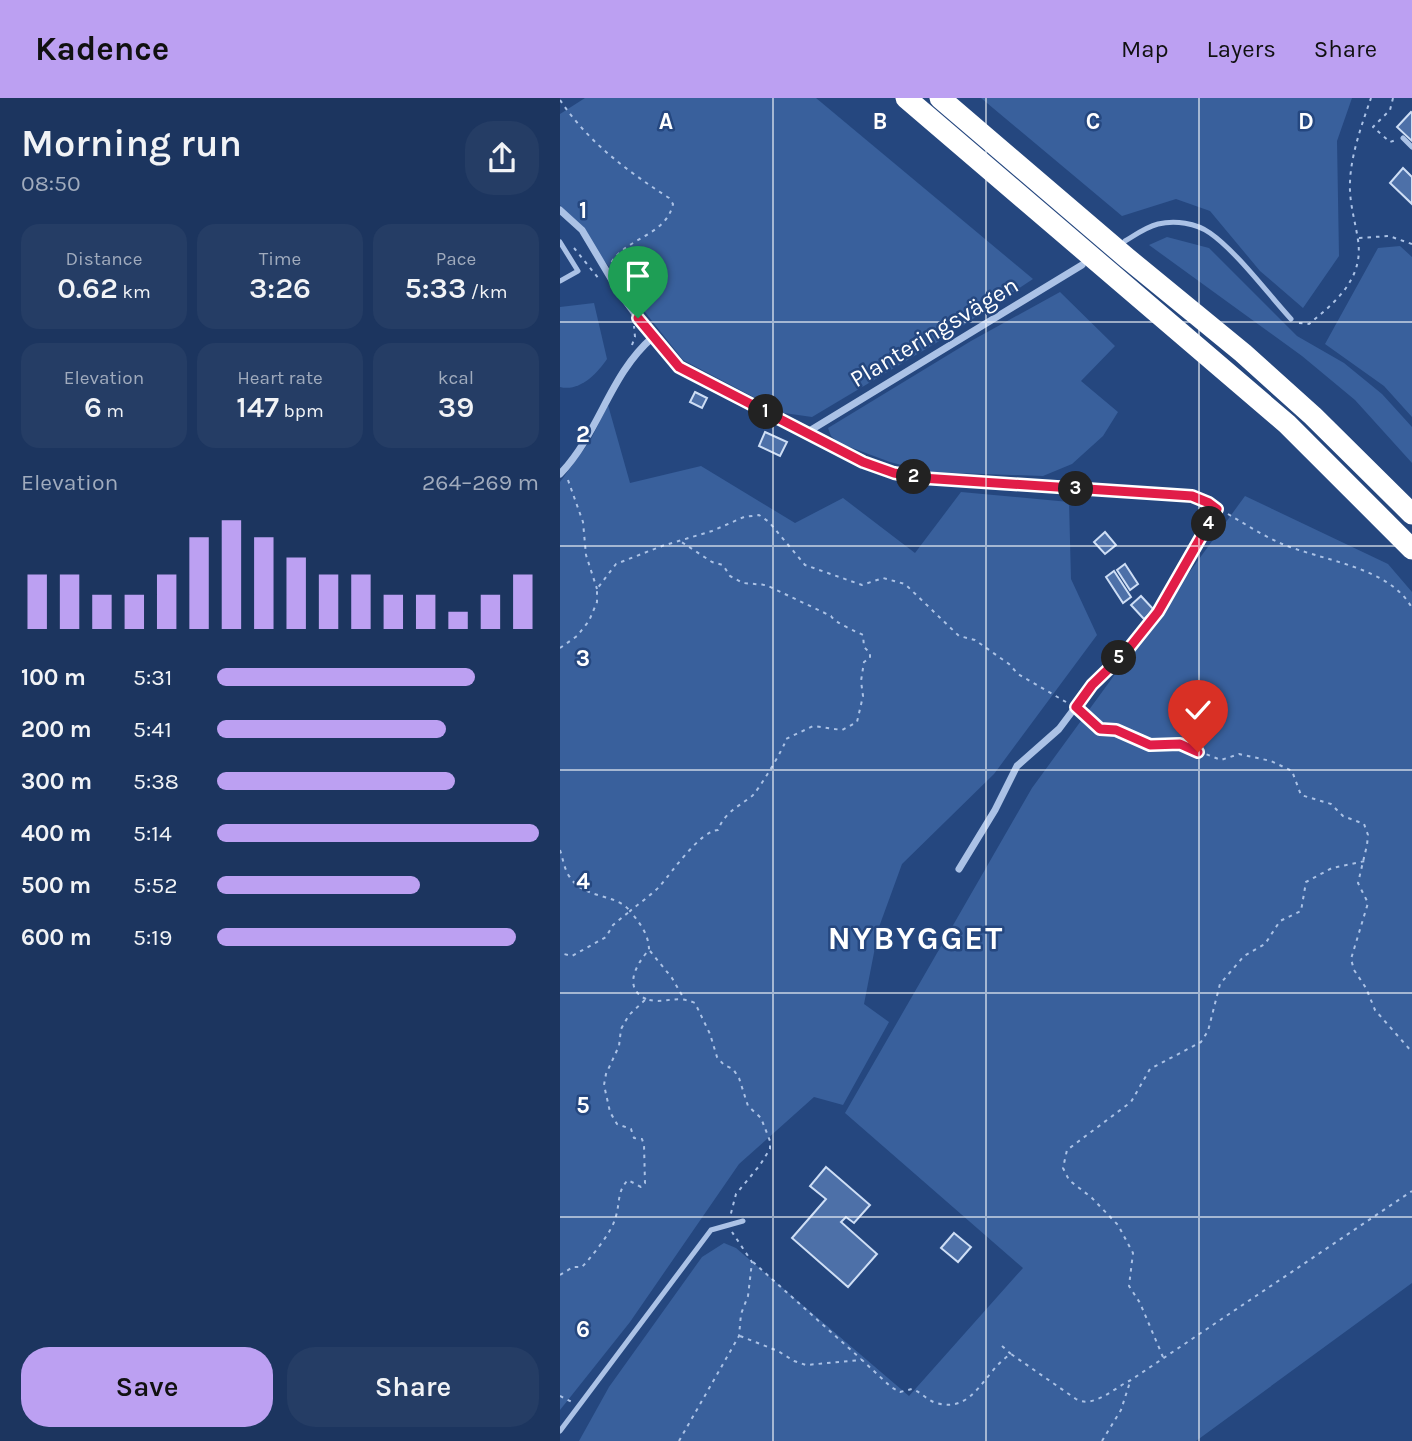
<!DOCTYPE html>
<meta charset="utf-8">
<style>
:root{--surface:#1c355f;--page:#253d65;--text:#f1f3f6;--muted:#a0abbd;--accent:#bca0f2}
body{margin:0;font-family:Karla,sans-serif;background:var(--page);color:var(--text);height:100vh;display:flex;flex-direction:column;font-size:26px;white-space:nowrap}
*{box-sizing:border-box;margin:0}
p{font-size:23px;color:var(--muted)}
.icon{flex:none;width:38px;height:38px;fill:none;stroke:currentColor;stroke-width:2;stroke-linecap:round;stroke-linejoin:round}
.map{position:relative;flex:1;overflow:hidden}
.side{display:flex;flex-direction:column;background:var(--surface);width:560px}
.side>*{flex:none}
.pin{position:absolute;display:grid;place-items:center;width:60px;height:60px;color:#fff;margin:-72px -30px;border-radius:50% 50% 50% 0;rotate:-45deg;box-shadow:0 0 7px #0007}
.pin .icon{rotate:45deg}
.km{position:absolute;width:35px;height:35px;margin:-18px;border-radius:50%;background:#222;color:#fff;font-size:19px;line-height:35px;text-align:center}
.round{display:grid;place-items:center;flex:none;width:74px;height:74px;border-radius:28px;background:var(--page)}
.headline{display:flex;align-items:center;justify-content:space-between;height:119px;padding:0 21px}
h1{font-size:38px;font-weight:600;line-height:52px}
.stats{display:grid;grid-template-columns:repeat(3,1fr);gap:10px;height:119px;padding:7px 21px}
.stats div{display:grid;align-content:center;border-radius:18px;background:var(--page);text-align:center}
.stats b{font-size:30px;font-weight:600}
.stats small{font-size:19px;font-weight:400}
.stats p{font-size:19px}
.chart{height:196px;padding:14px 21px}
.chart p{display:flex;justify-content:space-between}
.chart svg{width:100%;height:126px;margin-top:7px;stroke:var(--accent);stroke-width:6}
.button{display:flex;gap:14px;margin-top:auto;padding:14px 21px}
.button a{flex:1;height:80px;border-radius:28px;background:var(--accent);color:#111;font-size:28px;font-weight:600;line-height:80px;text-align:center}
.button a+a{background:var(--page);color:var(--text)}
ul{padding:0 21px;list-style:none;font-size:23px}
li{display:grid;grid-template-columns:112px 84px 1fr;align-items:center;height:52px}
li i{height:18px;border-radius:9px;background:var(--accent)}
header{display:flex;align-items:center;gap:42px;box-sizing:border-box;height:98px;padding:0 35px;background:var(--accent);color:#111}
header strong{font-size:33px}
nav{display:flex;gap:38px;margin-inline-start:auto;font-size:24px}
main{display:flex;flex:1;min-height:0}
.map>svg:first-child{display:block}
</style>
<header>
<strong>Kadence</strong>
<nav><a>Map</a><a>Layers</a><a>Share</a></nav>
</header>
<main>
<section class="side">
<div class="headline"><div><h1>Morning run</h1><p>08:50</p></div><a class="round"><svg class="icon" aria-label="share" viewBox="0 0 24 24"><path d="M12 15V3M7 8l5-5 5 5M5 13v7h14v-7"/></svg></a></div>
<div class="stats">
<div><p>Distance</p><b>0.62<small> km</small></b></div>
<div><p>Time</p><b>3:26</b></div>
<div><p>Pace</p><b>5:33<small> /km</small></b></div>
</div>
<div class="stats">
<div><p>Elevation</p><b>6<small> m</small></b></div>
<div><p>Heart rate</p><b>147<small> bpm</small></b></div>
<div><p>kcal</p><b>39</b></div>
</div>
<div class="chart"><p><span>Elevation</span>264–269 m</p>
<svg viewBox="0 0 160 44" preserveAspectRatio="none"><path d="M5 44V25M15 44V25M25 44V32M35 44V32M45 44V25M55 44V12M65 44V6M75 44V12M85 44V19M95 44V25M105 44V25M115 44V32M125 44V32M135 44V38M145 44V32M155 44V25"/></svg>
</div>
<ul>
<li><b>100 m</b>5:31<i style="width:80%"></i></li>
<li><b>200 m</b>5:41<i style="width:71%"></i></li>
<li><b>300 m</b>5:38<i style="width:74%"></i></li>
<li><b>400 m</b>5:14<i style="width:100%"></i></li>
<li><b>500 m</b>5:52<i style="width:63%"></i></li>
<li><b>600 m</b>5:19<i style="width:93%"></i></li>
</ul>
<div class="button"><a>Save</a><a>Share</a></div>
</section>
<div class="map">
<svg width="852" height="1343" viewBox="0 0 852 1343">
<rect width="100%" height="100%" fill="#25477f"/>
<g fill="#39609c">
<polygon points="25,0 256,0 473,181 381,242 252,319 224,315 123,262 0,107 0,16"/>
<polygon points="421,0 792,0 777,43 779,158 743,210 700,173 650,113 616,101 562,118"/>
<polygon points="607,139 649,150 737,238 784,265 822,296 852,329 852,365 795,302 742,258 589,147"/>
<polygon points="840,148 852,159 852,319 824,288 765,246 818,150"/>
<polygon points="500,194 555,248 521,283 558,314 543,338 512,366 483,378 368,374 330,364 279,345 271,338 268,330 411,243"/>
<path d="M34,205L47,261C37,276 19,294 0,289V209Z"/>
<polygon points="48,307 70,385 141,368 235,425 283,400 355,455 401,394 509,404 511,481 537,537 434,676 342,766 319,829 304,906 329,924 283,1007 254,999 179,1066 70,1224 0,1312 0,384 30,343"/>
<polygon points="685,398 828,466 852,494 852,1185 636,1343 19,1343 49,1289 142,1159 164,1145 176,1150 349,1298 463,1170 285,1015 472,690"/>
</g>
<g fill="#4d70a8" stroke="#cedef5" stroke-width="2">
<polygon points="851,14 852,15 852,43 837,29"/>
<polygon points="843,70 852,79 852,106 830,85"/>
<polygon points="135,294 147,300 142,310 130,304"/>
<polygon points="205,334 227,344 220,358 199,348"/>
<polygon points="545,434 556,447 545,456 534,444"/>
<polygon points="565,466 578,486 570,492 557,472"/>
<polygon points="554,473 571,499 563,505 546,479"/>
<polygon points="581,498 594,512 584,521 571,507"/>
<polygon points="266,1069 310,1107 294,1125 286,1119 281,1124 317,1156 288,1189 232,1140 266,1101 250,1088"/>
<polygon points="394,1135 411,1149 398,1164 381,1150"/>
</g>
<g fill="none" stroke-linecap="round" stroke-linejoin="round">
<g stroke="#abc2e6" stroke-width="2" stroke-dasharray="3.5 5" stroke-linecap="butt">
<polyline points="833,0 830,12 813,29 830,44 836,42"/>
<path d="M0,2C29,45 66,72 109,100L113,106C106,138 67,139 51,165"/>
<polyline points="799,140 829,138 852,146"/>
<polyline points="14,150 39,181"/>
<path d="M739,225L749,226C776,204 804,180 798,142C795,122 789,104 790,84C791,56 802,26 811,0"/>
<polyline points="72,247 75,239 74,228"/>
<polyline points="8,382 23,424 26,457 37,491"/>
<path d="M668,416C685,426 702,437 720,445C761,463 829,468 852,510"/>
<polyline points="0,550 17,538 29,523 37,504 37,491 56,466 102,448 152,433 184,419 199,417 209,424 245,467 302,487 323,480 345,486 399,538 415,542 449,566 458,576 506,604"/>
<polyline points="522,615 540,631 556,632 582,645 590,647 620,646 661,662 679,656 711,663 732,673 741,697 771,706 783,718 804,726 808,737 807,747 798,785 808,805 791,861 794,872 806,890 815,912 852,954"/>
<path d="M0,752C3,761 4,770 9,778C24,802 54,794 70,813L53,827L46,839L12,858L0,855"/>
<polyline points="90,853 112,880 123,899"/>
<path d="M86,901C62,890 77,865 89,852C89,837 80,825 70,813C80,805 91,797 100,788C112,774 140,733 158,732C165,714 178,709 192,698C198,693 225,649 226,641L253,628L282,632L297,624L303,598L301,583L304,564L310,560V555L304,549L303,537C295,533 275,525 271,518L206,487L183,485L170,478L163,467L152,464L120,443"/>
<polyline points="193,1164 301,1261"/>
<path d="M0,1177L13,1169H22C32,1158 53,1133 56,1118C60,1105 57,1093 68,1082L81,1089L85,1085L84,1047L82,1041L74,1040L71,1031L57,1026L50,1014L44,987L46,976L59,948L61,931L69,917L86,901C104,907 115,896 135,905L150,936L157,959L164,967L173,971L179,980L188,1008L201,1020L210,1043V1051L200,1067L176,1096L170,1119"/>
<path d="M180,1238L218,1253L234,1263L246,1267L302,1262L331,1289L340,1294L352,1291C361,1294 367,1302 376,1305C415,1316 424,1272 451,1256L516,1301C533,1311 554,1290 571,1282L852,1093"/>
<polyline points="442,1248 451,1256"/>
<polyline points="603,1259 580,1205 569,1188 573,1155 558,1127 532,1100 509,1082 503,1070 507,1052 571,1004 590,971 641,944 648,933 660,886 684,858 705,846 720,823 741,813 746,784 772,770 805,763"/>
<polyline points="0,1298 12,1304"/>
<polyline points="119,1343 179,1238 181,1216 188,1198 192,1164 172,1134"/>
<polyline points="542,1343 561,1312 570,1284"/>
</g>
<g stroke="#abc2e6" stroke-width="5">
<polyline points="843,40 852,49"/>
<path d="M565,143C575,137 586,129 598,126C615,122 636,125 650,135C677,154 708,196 731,221"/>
<polyline points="0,144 18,173 0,183"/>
<polyline points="0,1333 151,1132 183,1123"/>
</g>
<g stroke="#abc2e6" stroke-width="7">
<polyline points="0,112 22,132 59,194 78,220 119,269 303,364 334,375 362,380 632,398 649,405 658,411 598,514 566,554 532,587 499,631 457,668 435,712 399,771"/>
<polyline points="246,335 522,167"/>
<path d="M0,376C40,334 49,277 93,239"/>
</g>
<g stroke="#fff" stroke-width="21">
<polyline points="346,0 727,326 852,451"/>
<polyline points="380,0 567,160 683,255 753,318 852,416"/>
</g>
</g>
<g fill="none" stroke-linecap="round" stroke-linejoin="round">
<g stroke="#fff" stroke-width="14">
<polyline id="route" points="78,220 119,269 303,364 334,375 362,380 632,398 649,405 657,411 598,514 566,554 532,587 516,609 540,631 556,632 590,647 620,646 638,654"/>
</g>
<use href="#route" stroke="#e11d48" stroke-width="9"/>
</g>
<path fill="none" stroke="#fff" stroke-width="2" stroke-opacity="0.55" d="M213,0V1343M426,0V1343M639,0V1343M0,224H852M0,448H852M0,672H852M0,895H852M0,1119H852"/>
<g text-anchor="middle" stroke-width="5" stroke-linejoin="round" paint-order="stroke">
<g font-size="24" fill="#fff" stroke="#25477f">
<text transform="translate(374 234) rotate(-31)" y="8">Planteringsvägen</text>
</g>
<g font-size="32" font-weight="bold" letter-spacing="2" fill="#fff" stroke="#25477f">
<text x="356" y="851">NYBYGGET</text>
</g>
</g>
<g font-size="23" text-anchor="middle" font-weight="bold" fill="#fff" stroke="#25477f" stroke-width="5" stroke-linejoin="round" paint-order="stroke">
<text x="106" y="31">A</text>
<text x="320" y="31">B</text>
<text x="533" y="31">C</text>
<text x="746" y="31">D</text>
<text x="23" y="120">1</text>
<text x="23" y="344">2</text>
<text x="23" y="568">3</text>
<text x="23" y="791">4</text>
<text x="23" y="1015">5</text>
<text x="23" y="1239">6</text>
</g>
</svg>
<div class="pin" style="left:78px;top:220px;background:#1e9e55"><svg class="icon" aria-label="arrive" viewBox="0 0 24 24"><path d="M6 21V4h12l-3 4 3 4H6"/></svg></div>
<div class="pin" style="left:638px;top:654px;background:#d93025"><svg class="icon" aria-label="check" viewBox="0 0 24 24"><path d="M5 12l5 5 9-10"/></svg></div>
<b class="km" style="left:206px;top:314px">1</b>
<b class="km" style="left:354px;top:379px">2</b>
<b class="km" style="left:516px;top:391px">3</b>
<b class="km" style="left:649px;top:426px">4</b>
<b class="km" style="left:559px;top:560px">5</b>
</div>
</main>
